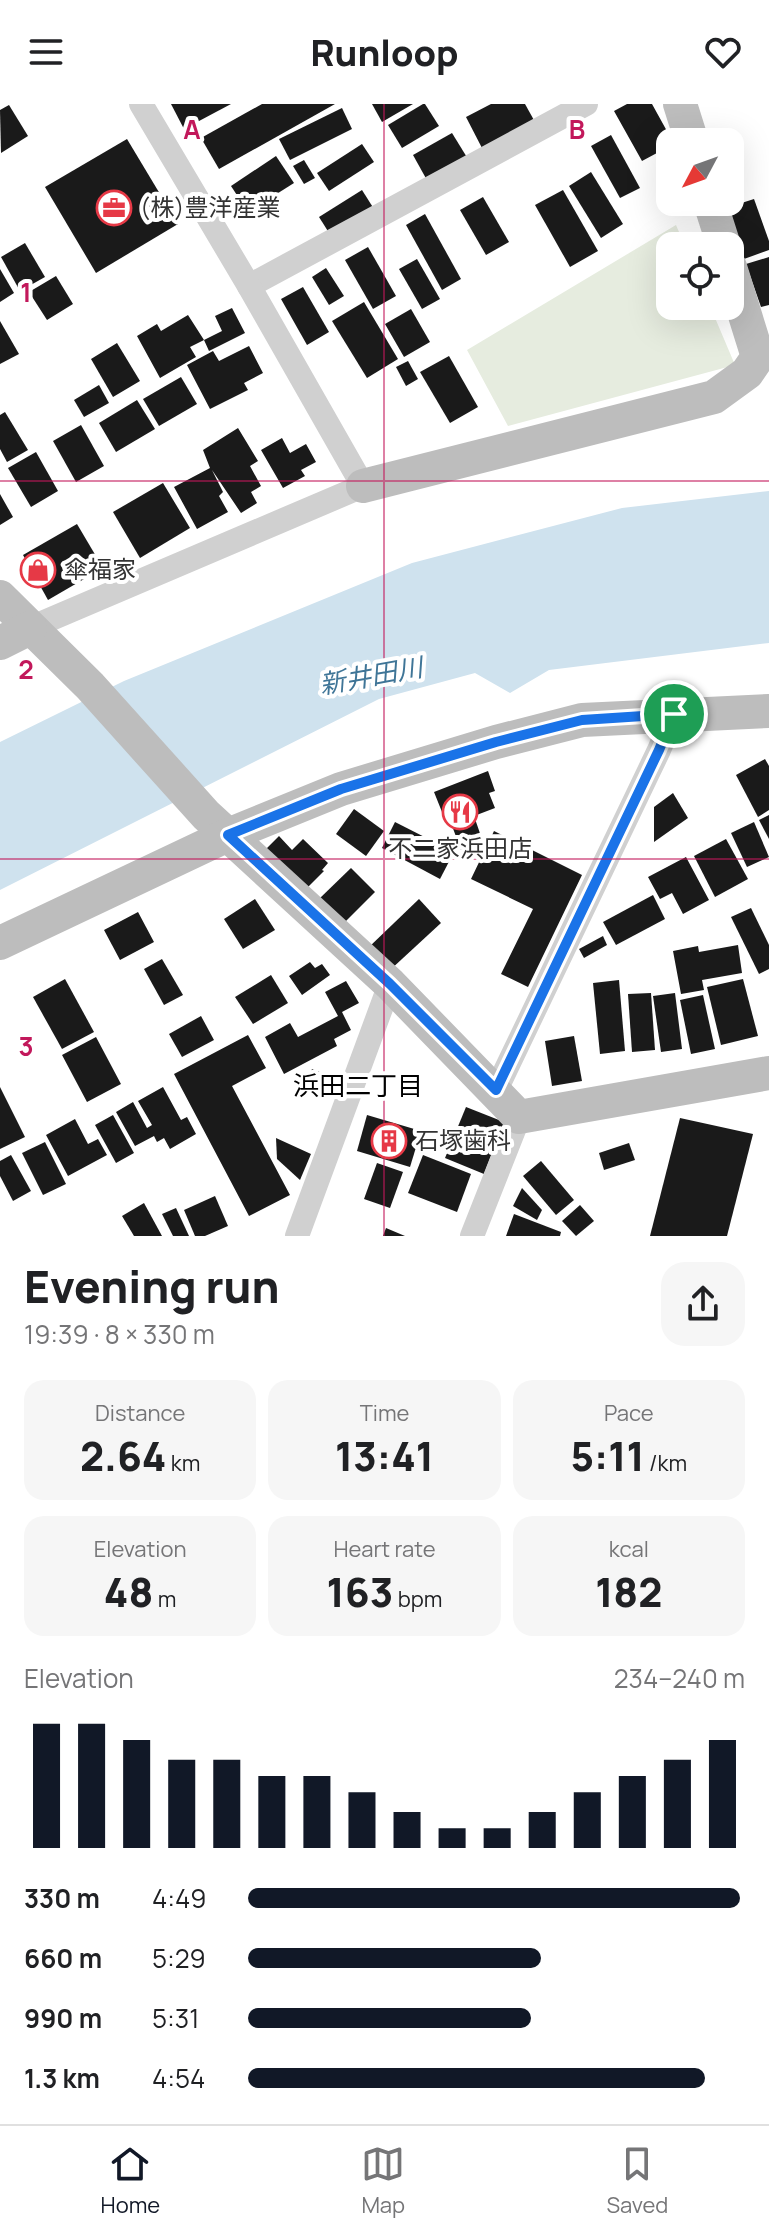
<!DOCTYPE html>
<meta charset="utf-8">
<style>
:root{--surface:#fff;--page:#f6f6f6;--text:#202124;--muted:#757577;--line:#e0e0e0;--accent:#111827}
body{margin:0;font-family:Manrope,"Noto Sans JP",sans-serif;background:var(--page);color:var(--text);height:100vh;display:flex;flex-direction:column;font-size:30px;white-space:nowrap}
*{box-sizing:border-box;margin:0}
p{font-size:26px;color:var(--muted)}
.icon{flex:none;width:44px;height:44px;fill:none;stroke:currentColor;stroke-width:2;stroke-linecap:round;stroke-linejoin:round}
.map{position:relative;height:1132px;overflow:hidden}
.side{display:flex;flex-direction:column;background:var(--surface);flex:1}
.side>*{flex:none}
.needle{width:52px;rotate:229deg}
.buttons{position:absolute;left:656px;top:24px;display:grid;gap:16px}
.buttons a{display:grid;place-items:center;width:88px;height:88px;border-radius:16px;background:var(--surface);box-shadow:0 8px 32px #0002;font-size:40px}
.pin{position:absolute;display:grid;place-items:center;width:68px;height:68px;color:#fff;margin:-34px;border:4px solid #fff;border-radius:50%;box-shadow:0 2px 8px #0007}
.round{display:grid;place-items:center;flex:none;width:84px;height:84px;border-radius:24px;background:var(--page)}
.headline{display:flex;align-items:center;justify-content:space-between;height:136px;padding:0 24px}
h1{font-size:44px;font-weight:800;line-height:60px}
.figures{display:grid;grid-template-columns:repeat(3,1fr);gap:12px;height:136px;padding:8px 24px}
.figures div{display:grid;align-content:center;border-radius:20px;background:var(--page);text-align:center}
.figures b{font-size:40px;font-weight:800}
.figures small{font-size:22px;font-weight:400}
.figures p{font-size:22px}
.chart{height:224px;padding:16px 24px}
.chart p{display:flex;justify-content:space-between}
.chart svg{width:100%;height:144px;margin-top:8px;stroke:var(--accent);stroke-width:6}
ul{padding:0 24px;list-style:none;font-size:26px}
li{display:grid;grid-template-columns:128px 96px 1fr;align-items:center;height:60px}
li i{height:20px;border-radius:10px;background:var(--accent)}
header{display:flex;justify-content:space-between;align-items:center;height:104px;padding:0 24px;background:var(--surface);font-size:36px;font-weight:800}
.tab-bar{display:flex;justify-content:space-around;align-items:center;height:112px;border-top:2px solid var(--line);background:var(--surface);font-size:22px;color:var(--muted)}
.tab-bar a{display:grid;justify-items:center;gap:4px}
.tab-bar .active{color:var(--accent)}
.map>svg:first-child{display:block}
</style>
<header><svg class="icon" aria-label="menu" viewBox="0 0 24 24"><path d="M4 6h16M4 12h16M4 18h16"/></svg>Runloop<svg class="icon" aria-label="heart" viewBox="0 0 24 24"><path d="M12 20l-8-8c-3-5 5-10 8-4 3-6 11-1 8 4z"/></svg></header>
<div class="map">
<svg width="769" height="1132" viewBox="0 0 769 1132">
<rect width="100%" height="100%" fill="#fff"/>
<polygon fill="#e6ecdf" points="676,121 685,142 670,142 670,202 710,202 735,261 508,322 467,246"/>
<polygon fill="#cfe2ee" points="769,387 769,539 549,566 510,589 475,569 379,595 0,786 0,638 124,577 412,459 622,404"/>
<g fill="#1a1a1a">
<polygon points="171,0 231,0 184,25"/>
<polygon points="262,0 335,0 219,65 201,34"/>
<polygon points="372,0 413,0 382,18"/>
<polygon points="423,0 425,0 439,22 402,44 388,21"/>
<polygon points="491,0 525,0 535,18 483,46 466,13"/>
<polygon points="627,0 652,0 673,38 670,38 670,42 642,57 614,7"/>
<polygon points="9,1 28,32 1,49 0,6"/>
<polygon points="342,4 352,25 290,56 279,35"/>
<polygon points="452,29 468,55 428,78 413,51"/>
<polygon points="611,31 640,84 620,94 591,42"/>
<polygon points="127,35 178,120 96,169 45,83"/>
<polygon points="362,40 374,58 329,87 317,69"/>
<polygon points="276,52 294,79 248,108 231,82"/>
<polygon points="304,56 315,74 304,80 293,62"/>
<polygon points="591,68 623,120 601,134 569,82"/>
<polygon points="362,86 374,105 331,132 319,113"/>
<polygon points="563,86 598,147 570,163 535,101"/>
<polygon points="483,93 509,138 486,151 460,106"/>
<polygon points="754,95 769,137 769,146 744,155 726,104"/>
<polygon points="425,110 461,175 442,186 406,121"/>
<polygon points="25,139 45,173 20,187 1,153"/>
<polygon points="368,143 396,192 373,205 345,156"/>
<polygon points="769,153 769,201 761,203 746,160"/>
<polygon points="417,155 440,195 422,205 399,165"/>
<polygon points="326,164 344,192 329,201 312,173"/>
<polygon points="0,165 14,189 0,198"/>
<polygon points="56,172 73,200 47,216 29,188"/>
<polygon points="303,183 329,228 307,241 281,195"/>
<polygon points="364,198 398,255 367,274 332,217"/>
<polygon points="232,204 245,229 209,247 204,236 190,243 196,253 160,274 137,232 157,220 161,227 188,211 204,236 222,227 215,212"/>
<polygon points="411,205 430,238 404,253 385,220"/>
<polygon points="0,217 19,250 0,260"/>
<polygon points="117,239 140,277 113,293 91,255"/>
<polygon points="249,242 263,269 244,279 248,286 210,305 187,261 213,247 219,257"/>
<polygon points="449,252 478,303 450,319 420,268"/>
<polygon points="408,257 418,275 406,282 396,263"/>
<polygon points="181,273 197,300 159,322 143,295"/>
<polygon points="99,281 109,299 84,313 74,296"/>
<polygon points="137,296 155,325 116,348 99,319"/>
<polygon points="5,308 28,346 7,358 0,345 0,311"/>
<polygon points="81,321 104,362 76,378 53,337"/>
<polygon points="238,324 258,357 250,362 261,382 251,388 257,399 241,409 212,366 223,388 219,392 228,408 197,425 174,383 210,364 203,346"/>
<polygon points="282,334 290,349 306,340 316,358 301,366 305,372 283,384 261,346"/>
<polygon points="36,348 58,387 31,403 8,364"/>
<polygon points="163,379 190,424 140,454 113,408"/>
<polygon points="0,390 13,413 0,421"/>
<polygon points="77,420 103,464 48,496 23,451"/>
<polygon points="765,655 769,662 769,706 758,713 736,671"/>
<polygon points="488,667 495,687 489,689 495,704 474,712 483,738 461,746 448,711 444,713 434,688"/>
<polygon points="673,689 688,714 654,738 654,703"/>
<polygon points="354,705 384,727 366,752 336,730"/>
<polygon points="769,711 769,735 759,716"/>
<polygon points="395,718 454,748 440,775 382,744"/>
<polygon points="754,718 769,753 747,763 731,729"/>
<polygon points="494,727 582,771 528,883 501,870 533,805 471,775"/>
<polygon points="279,732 292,746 303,735 328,759 322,766 324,767 306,785 266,745"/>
<polygon points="726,735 748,775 715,793 694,752"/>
<polygon points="686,753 709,796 683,810 672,789 660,795 648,773"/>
<polygon points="351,764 375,788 343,820 319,795"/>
<polygon points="653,791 665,815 616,841 603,818"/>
<polygon points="255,795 275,826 243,845 224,815"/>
<polygon points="419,795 441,819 389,867 368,844"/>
<polygon points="751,804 769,841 769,865 759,870 731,813"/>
<polygon points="138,808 154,838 120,856 104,826"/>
<polygon points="603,832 607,841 584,854 579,845"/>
<polygon points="738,841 742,869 702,876 704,886 681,890 673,847 698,842 699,848"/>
<polygon points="162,855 183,891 164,901 144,865"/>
<polygon points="310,858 315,864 322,860 330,871 302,891 289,872"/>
<polygon points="271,871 288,899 253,920 235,893"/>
<polygon points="65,875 94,928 62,945 33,893"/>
<polygon points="743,875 758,932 721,941 707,883"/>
<polygon points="619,876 625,947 600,950 593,879"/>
<polygon points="346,877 359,899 342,908 351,926 334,935 337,942 284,970 265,933 290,919 298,933 338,912 325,888"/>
<polygon points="651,889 655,946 632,948 628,890"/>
<polygon points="675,889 682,945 661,948 653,892"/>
<polygon points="703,891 715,945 691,950 680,896"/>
<polygon points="201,912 214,936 182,953 169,930"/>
<polygon points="248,931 266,964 232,982 290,1091 249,1112 174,970"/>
<polygon points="574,932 582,977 552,982 545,937"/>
<polygon points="96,933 121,980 87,998 62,951"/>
<polygon points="312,965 340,976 333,995 305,984"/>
<polygon points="0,983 25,1033 0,1045"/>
<polygon points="163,983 181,1016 187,1013 196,1030 170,1045 164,1034 157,1038 154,1032 135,1042 116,1008 133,998 147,1024 152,1021 138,997"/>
<polygon points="466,1003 504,1018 484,1070 445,1054"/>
<polygon points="113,1011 134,1049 116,1059 95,1021"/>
<polygon points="367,1011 421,1027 410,1063 357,1047"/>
<polygon points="680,1014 753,1030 727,1132 650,1132"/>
<polygon points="75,1015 88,1040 98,1035 107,1051 68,1072 46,1031"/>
<polygon points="276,1034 311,1050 300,1076 277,1055"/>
<polygon points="45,1038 66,1080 43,1091 22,1049"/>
<polygon points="629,1039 635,1056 604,1066 599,1049"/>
<polygon points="11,1051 31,1087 13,1097 0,1072 0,1057"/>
<polygon points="423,1051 471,1070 457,1108 408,1089"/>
<polygon points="541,1057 574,1096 556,1111 523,1072"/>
<polygon points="377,1059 403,1068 390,1104 364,1095"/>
<polygon points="522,1084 542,1106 537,1116 513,1102"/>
<polygon points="215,1092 228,1122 205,1132 195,1132 184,1106"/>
<polygon points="144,1099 162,1132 134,1132 122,1112"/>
<polygon points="580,1101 594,1117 576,1132 562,1117"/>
<polygon points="176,1104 189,1132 173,1132 162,1110"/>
<polygon points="514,1110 561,1128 560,1132 506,1132"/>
<polygon points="386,1124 405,1132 383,1132"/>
</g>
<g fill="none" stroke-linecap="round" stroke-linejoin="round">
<g stroke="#d0d0d0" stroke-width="24">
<polyline points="249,182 586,0"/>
<polyline points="30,524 363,382 249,182 141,0"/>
<polyline points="496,986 659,646 674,610"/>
<polyline points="297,1132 390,880"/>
<polyline points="472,1132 519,1013"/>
</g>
<g stroke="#bdbdbd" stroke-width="34">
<polyline points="680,0 692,38"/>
<polyline points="710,98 724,142"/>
<polyline points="363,382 714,293 747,269 758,253 730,163"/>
<polyline points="0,493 90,582 206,711 390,880 519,1013 769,969"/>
<polyline points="0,539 30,524"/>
<polyline points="0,839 228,731 341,685 496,638 582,616 769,607"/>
</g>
</g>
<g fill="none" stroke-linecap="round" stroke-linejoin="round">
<g stroke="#fff" stroke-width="16">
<polygon id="route" points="674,610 659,646 496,986 390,880 228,731 341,685 496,638 582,616"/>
</g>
<use href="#route" stroke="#1a73e8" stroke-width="10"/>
</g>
<path fill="none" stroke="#c2185b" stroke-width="2" stroke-opacity="0.55" d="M384,0V1132M0,377H769M0,755H769"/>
<defs>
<g id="office-ring" transform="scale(1.8)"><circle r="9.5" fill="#fff" stroke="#e63946" stroke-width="1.5"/><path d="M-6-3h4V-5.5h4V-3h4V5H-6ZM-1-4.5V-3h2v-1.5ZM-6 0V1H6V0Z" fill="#e63946"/></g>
<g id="shop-ring" transform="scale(1.8)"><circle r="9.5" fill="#fff" stroke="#e63946" stroke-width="1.5"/><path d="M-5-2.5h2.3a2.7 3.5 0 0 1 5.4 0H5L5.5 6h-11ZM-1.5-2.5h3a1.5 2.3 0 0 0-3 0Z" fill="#e63946"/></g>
<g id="restaurant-ring" transform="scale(1.8)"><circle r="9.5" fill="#fff" stroke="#e63946" stroke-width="1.5"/><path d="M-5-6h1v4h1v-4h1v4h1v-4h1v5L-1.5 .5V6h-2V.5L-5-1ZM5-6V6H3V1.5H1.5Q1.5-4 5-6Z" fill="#e63946"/></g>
<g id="building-ring" transform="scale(1.8)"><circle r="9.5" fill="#fff" stroke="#e63946" stroke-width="1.5"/><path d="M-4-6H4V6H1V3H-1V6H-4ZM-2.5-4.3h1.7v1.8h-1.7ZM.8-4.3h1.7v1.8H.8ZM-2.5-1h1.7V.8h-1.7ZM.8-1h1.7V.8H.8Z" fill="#e63946"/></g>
</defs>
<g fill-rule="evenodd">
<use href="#office-ring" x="114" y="104"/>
<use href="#shop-ring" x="38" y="466"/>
<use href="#restaurant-ring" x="460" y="708"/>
<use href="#building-ring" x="389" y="1037"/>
</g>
<g text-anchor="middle" stroke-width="8" stroke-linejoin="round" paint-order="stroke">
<g font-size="24" fill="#333" stroke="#fff" text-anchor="start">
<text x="140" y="112">(株)豊洋産業</text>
<text x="64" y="474">傘福家</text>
<text x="460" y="753" text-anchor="middle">不二家浜田店</text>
<text x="415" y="1045">石塚歯科</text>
</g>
<g font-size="26" font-style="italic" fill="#3f7597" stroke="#fff">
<text transform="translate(371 572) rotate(-10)" y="9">新井田川</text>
</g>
<g font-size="26" fill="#000" stroke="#fff">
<text x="358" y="991">浜田二丁目</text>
</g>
</g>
<g font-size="26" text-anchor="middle" font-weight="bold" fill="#c2185b" stroke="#fff" stroke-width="8" stroke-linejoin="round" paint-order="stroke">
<text x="192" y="35">A</text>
<text x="577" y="35">B</text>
<text x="26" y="198">1</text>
<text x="26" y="575">2</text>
<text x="26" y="952">3</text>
</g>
</svg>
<div class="buttons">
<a><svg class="needle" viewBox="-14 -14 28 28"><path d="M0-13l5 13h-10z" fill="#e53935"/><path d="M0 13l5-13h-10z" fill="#757577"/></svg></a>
<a><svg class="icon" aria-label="locate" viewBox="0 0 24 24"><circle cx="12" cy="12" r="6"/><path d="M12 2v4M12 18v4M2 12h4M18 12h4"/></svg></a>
</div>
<div class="pin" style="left:674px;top:610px;background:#1e9e55"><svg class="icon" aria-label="arrive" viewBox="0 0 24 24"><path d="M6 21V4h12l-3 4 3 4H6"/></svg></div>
</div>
<section class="side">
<div class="headline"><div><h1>Evening run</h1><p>19:39 · 8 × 330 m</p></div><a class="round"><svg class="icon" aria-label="share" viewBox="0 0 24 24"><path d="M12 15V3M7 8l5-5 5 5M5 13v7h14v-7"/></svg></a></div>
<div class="figures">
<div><p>Distance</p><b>2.64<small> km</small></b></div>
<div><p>Time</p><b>13:41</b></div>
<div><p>Pace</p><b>5:11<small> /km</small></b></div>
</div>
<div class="figures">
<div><p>Elevation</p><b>48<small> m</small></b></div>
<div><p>Heart rate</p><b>163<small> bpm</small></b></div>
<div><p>kcal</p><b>182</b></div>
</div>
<div class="chart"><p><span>Elevation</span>234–240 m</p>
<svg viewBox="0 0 160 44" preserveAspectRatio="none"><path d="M5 44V6M15 44V6M25 44V11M35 44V17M45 44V17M55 44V22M65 44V22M75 44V27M85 44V33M95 44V38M105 44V38M115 44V33M125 44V27M135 44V22M145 44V17M155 44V11"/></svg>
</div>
<ul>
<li><b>330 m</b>4:49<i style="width:99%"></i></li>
<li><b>660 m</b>5:29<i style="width:59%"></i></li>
<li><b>990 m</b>5:31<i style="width:57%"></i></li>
<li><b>1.3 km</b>4:54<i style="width:92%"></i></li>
</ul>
</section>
<nav class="tab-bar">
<a class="active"><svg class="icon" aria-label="home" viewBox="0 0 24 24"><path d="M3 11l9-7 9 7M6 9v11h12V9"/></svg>Home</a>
<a><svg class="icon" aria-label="map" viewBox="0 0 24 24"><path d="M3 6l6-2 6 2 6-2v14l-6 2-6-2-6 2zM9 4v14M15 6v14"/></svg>Map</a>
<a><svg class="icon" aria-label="saved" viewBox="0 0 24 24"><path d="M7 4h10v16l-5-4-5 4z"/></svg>Saved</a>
</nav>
